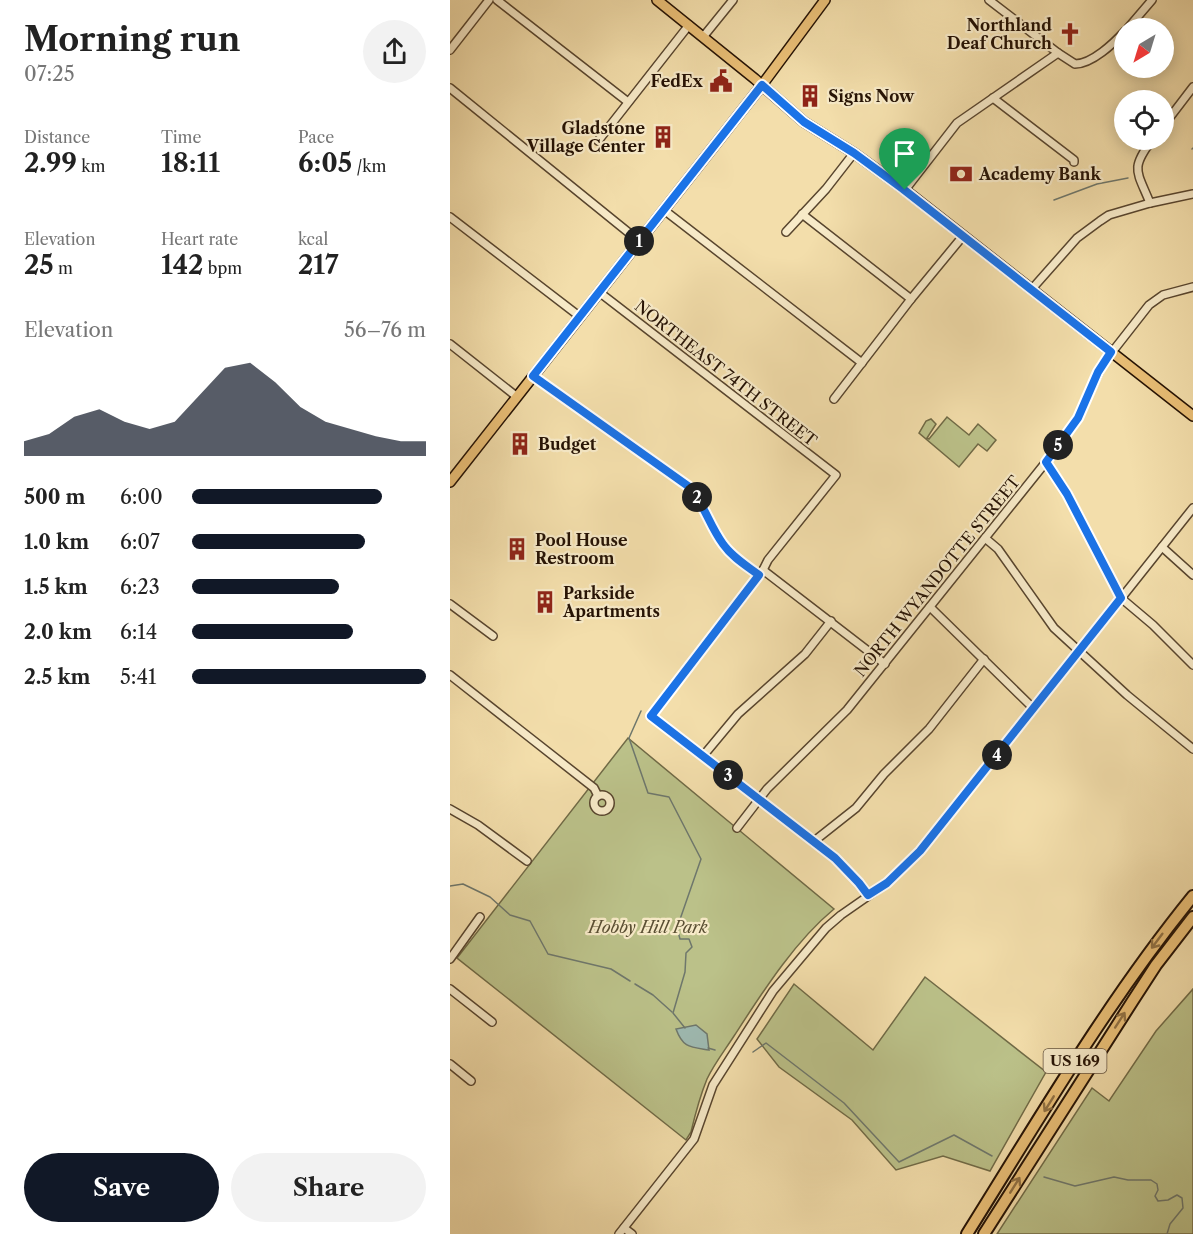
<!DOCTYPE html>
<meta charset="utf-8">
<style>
:root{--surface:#fff;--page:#f2f2f2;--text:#222;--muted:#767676;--accent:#111827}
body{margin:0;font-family:"Libre Caslon Text",serif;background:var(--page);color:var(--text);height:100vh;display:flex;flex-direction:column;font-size:22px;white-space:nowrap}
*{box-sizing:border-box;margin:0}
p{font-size:20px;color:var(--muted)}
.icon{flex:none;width:33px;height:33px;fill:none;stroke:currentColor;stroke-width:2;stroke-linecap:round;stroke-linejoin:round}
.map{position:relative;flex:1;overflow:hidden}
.side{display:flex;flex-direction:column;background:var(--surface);width:450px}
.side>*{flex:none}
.needle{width:39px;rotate:218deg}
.controls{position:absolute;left:664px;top:18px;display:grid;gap:12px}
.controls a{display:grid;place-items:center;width:60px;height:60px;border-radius:50%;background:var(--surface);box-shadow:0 3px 15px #0003;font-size:30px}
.pin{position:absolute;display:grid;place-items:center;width:51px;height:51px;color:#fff;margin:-62px -26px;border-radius:50% 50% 50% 0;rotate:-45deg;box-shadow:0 0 6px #0007}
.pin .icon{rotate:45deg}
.km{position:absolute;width:30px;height:30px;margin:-15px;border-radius:50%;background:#222;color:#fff;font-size:16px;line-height:30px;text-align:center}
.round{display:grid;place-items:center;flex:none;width:63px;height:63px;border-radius:32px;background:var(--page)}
.headline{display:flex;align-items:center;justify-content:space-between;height:102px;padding:0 24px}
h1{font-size:33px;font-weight:700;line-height:45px}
.figures{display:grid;grid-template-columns:repeat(3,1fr);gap:9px;height:102px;padding:6px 24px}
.figures div{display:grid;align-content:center}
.figures b{font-size:26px;font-weight:700}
.figures small{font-size:16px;font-weight:400}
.figures p{font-size:16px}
.chart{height:168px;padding:12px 24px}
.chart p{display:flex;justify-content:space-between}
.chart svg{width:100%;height:108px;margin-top:6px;fill:var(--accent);opacity:.7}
.cta{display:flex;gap:12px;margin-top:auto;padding:12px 24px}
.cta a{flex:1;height:69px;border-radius:36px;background:var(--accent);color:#fff;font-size:24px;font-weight:700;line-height:69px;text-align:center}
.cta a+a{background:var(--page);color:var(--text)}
ul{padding:0 24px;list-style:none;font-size:20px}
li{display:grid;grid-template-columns:96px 72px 1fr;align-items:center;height:45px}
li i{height:15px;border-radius:8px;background:var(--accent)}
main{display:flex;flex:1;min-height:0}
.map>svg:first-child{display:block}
</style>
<main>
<section class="side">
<div class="headline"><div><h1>Morning run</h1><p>07:25</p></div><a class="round"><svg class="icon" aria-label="share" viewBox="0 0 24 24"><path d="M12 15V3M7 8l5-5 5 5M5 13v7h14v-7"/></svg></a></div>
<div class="figures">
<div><p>Distance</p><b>2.99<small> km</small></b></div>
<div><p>Time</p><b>18:11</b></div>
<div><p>Pace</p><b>6:05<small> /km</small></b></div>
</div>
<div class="figures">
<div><p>Elevation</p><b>25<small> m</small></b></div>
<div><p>Heart rate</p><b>142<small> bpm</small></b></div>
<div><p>kcal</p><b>217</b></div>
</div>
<div class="chart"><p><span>Elevation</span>56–76 m</p>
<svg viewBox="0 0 160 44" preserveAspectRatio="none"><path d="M0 44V38L10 35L20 28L30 25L40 30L50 33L60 30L70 19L80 8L90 6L100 14L110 24L120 30L130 33L140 36L150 38L160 38V44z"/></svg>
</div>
<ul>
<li><b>500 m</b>6:00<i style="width:81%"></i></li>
<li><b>1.0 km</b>6:07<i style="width:74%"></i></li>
<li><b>1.5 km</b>6:23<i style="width:63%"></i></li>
<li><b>2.0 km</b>6:14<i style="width:69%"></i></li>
<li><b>2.5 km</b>5:41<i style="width:100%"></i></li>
</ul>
<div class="cta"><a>Save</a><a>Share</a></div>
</section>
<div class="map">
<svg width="743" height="1234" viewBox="0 0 743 1234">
<rect width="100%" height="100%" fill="#f3deab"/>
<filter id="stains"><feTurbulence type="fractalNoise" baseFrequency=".00333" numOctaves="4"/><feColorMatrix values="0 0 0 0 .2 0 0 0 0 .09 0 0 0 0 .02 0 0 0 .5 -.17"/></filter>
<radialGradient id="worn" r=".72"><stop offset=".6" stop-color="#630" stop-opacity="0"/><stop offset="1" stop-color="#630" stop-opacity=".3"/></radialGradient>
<g fill="#bbc189" stroke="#706a46" stroke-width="1.5">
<polygon points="497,417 519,435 528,424 546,440 537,451 528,444 509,467 469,433 476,421 481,419 486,424 477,438 479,439"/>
<path d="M178,738L384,909C344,942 312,993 284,1036C275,1050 264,1064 257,1079C250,1096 245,1115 241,1132L236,1140L7,958Z"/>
<polygon points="475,977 596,1072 540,1171 493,1156 446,1170 402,1120 329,1067 307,1039 344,984 423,1050"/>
<polygon points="743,989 743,1234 547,1234 642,1088 659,1101 706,1031"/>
</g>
<path fill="#9ebab2" stroke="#6e776c" stroke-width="1.5" d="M246,1025L257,1034L259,1050C240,1047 233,1048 226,1029Z"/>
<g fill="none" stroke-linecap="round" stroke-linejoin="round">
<g stroke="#6e776c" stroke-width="1.5">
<polyline points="742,149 743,148"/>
<polyline points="604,200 647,184 678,178"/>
<polyline points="191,711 179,738 198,793 219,797 251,859 227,928 230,939 239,939 242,947 236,953 235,972 223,1013 235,1028"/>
<polyline points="0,886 13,884 40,897 60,915 80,921 98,954 161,969 180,981"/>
<polyline points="185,984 203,995 222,1012"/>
<polyline points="258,1048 265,1050"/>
<polyline points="303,1052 316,1043 394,1103 449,1162 504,1135 542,1156"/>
<polyline points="594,1177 625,1186 664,1177 678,1180 701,1180 707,1184 708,1190 705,1196 708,1201 718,1200 727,1195 732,1198 733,1208 720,1224 717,1234"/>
</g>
<g stroke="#58452e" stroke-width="10">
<g id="minor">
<polyline points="47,0 178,102"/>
<path d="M539,0L608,53L625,64C642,64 664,43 675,31"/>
<polyline points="678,28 702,0"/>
<polyline points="253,37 283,0"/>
<polyline points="0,50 39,0"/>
<polyline points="0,88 189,241"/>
<polyline points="543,98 624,160 624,162"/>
<polyline points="714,125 743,87"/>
<polyline points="148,141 239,25"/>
<polyline points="455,190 507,123 608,53"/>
<path d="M700,203C687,171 680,169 702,140"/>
<polyline points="214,210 412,363"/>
<polyline points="352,214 461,299"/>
<polyline points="0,217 129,316"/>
<polyline points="336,232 376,189 404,153"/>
<polyline points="581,290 627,238 650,221 659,215 700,203 743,194"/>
<polyline points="149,292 386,475 318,560 313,570 286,606 201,716 385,858 409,883 418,895"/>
<polyline points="0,344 66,396"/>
<path d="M83,376L238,486C253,503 259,525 273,544C282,557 297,566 310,575"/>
<polyline points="384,399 461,299 513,236"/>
<polyline points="596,462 617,493 671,598 703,625 743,665"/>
<polyline points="535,538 548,549 604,628 677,695 743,749"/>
<polyline points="712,547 743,575"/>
<polyline points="313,570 435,664"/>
<polyline points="0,604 43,636"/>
<polyline points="480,607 580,705 585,706"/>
<polyline points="0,675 144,788 148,796"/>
<polyline points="253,756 288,714 355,654 381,621"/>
<circle cx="152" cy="803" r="8"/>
<polyline points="0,809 28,825 77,861"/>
<polyline points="287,828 317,789 397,710 596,462 628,418 652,365 699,305 713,295 743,287"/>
<polyline points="363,842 406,808 434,774 479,729 534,659"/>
<polyline points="0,959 30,917"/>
<polyline points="0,989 42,1022"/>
<polyline points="0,1064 21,1081"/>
<polyline points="174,1228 182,1234"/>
<polyline points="169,1234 244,1139 263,1085 323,991 376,928 391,915 437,883 470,851 743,508"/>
</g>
</g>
<g stroke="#251204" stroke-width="12">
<g id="major">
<polyline points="207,0 305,79 354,122 404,153 455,190 743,416"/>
<polyline points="0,482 312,85 375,0"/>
</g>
</g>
<g stroke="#251204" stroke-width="14">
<g id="highway">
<path d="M517,1234C589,1119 657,1002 743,896"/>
<polyline points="534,1234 682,1002 706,965 743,917"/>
</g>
</g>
<use href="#minor" stroke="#f7eac8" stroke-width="7"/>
<use href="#major" stroke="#eabf76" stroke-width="9"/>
<use href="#highway" stroke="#eabf76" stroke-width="10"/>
</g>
<defs><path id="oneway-shaft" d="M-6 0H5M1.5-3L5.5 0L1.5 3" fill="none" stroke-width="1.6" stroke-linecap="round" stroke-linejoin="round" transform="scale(1.5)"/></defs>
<g stroke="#917143">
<use href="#oneway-shaft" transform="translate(707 941) rotate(127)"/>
<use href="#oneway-shaft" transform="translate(670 1020) rotate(-57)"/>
<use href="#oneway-shaft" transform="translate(599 1104) rotate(122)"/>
<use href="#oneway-shaft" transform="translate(565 1185) rotate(-58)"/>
</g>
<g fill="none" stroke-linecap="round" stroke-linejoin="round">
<g stroke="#fff" stroke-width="12">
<path id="route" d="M312,85L354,122L404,153L453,189L661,352L648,372L628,418L596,462L617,494L671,598L470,851L437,883L418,895L409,883L385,858L201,716L309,575C297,566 282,557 273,544C259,525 254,503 238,486L83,376Z"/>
</g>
<use href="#route" stroke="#1a73e8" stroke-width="8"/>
</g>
<defs>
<g id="church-bare" transform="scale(1.8)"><path d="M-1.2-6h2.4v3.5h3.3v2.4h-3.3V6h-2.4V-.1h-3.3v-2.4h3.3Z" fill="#8f2418" stroke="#f7eac8" stroke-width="2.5" paint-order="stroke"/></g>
<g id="civic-bare" transform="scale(1.8)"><path d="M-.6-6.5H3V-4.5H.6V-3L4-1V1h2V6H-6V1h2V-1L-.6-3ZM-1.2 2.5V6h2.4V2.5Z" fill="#8f2418" stroke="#f7eac8" stroke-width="2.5" paint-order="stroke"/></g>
<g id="building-bare" transform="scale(1.8)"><path d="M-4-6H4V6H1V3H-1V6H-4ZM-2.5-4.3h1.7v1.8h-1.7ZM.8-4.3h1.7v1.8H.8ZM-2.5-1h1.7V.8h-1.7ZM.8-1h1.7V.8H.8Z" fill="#8f2418" stroke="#f7eac8" stroke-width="2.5" paint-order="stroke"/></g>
<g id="bank-bare" transform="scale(1.8)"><path d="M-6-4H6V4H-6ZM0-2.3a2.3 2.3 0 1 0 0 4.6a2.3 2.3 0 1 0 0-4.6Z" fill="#8f2418" stroke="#f7eac8" stroke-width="2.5" paint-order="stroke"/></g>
</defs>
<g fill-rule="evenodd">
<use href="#church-bare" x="620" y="34"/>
<use href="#civic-bare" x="271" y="81"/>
<use href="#building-bare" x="360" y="96"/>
<use href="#building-bare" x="213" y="137"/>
<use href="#bank-bare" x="511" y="174"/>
<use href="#building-bare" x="70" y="444"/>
<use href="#building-bare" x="67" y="549"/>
<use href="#building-bare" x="95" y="602"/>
</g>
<g text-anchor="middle" stroke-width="4.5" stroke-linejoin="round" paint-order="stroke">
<rect fill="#f7eac8" stroke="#64533f" stroke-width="1.5" x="593.5" y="1049" width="63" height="24" rx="4.5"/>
<g font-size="15" font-weight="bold" fill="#251204">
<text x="625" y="1066">US 169</text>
</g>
<g font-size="16" font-weight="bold" fill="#251204" stroke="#f7eac8" text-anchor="start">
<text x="602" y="31" text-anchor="end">Northland<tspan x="602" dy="18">Deaf Church</tspan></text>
<text x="253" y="87" text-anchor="end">FedEx</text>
<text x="378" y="102">Signs Now</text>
<text x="195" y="134" text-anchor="end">Gladstone<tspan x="195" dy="18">Village Center</tspan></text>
<text x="529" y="180">Academy Bank</text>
<text x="88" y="450">Budget</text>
<text x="85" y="546">Pool House<tspan x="85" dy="18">Restroom</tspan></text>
<text x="113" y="599">Parkside<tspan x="113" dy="18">Apartments</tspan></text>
</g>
<g font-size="16" fill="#251204" stroke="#f7eac8">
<text transform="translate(276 373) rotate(38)" y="6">NORTHEAST 74TH STREET</text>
<text transform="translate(487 576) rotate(-51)" y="6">NORTH WYANDOTTE STREET</text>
</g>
<g font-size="16" font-style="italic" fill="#5a4f33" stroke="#f7eac8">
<text x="198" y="933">Hobby Hill Park</text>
</g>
</g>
<rect width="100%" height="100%" filter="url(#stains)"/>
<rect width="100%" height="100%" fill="url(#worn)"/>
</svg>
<div class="controls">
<a><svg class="needle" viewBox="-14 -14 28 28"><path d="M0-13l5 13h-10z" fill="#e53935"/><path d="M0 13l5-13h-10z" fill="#767676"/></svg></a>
<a><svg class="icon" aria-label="locate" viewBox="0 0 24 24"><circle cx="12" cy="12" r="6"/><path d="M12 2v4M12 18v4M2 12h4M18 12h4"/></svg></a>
</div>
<div class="pin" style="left:455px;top:190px;background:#1e9e55"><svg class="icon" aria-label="arrive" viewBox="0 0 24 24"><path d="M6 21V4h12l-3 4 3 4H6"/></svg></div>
<b class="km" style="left:189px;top:241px">1</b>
<b class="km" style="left:247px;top:497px">2</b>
<b class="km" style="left:278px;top:775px">3</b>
<b class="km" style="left:547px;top:755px">4</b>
<b class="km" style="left:608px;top:445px">5</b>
</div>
</main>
